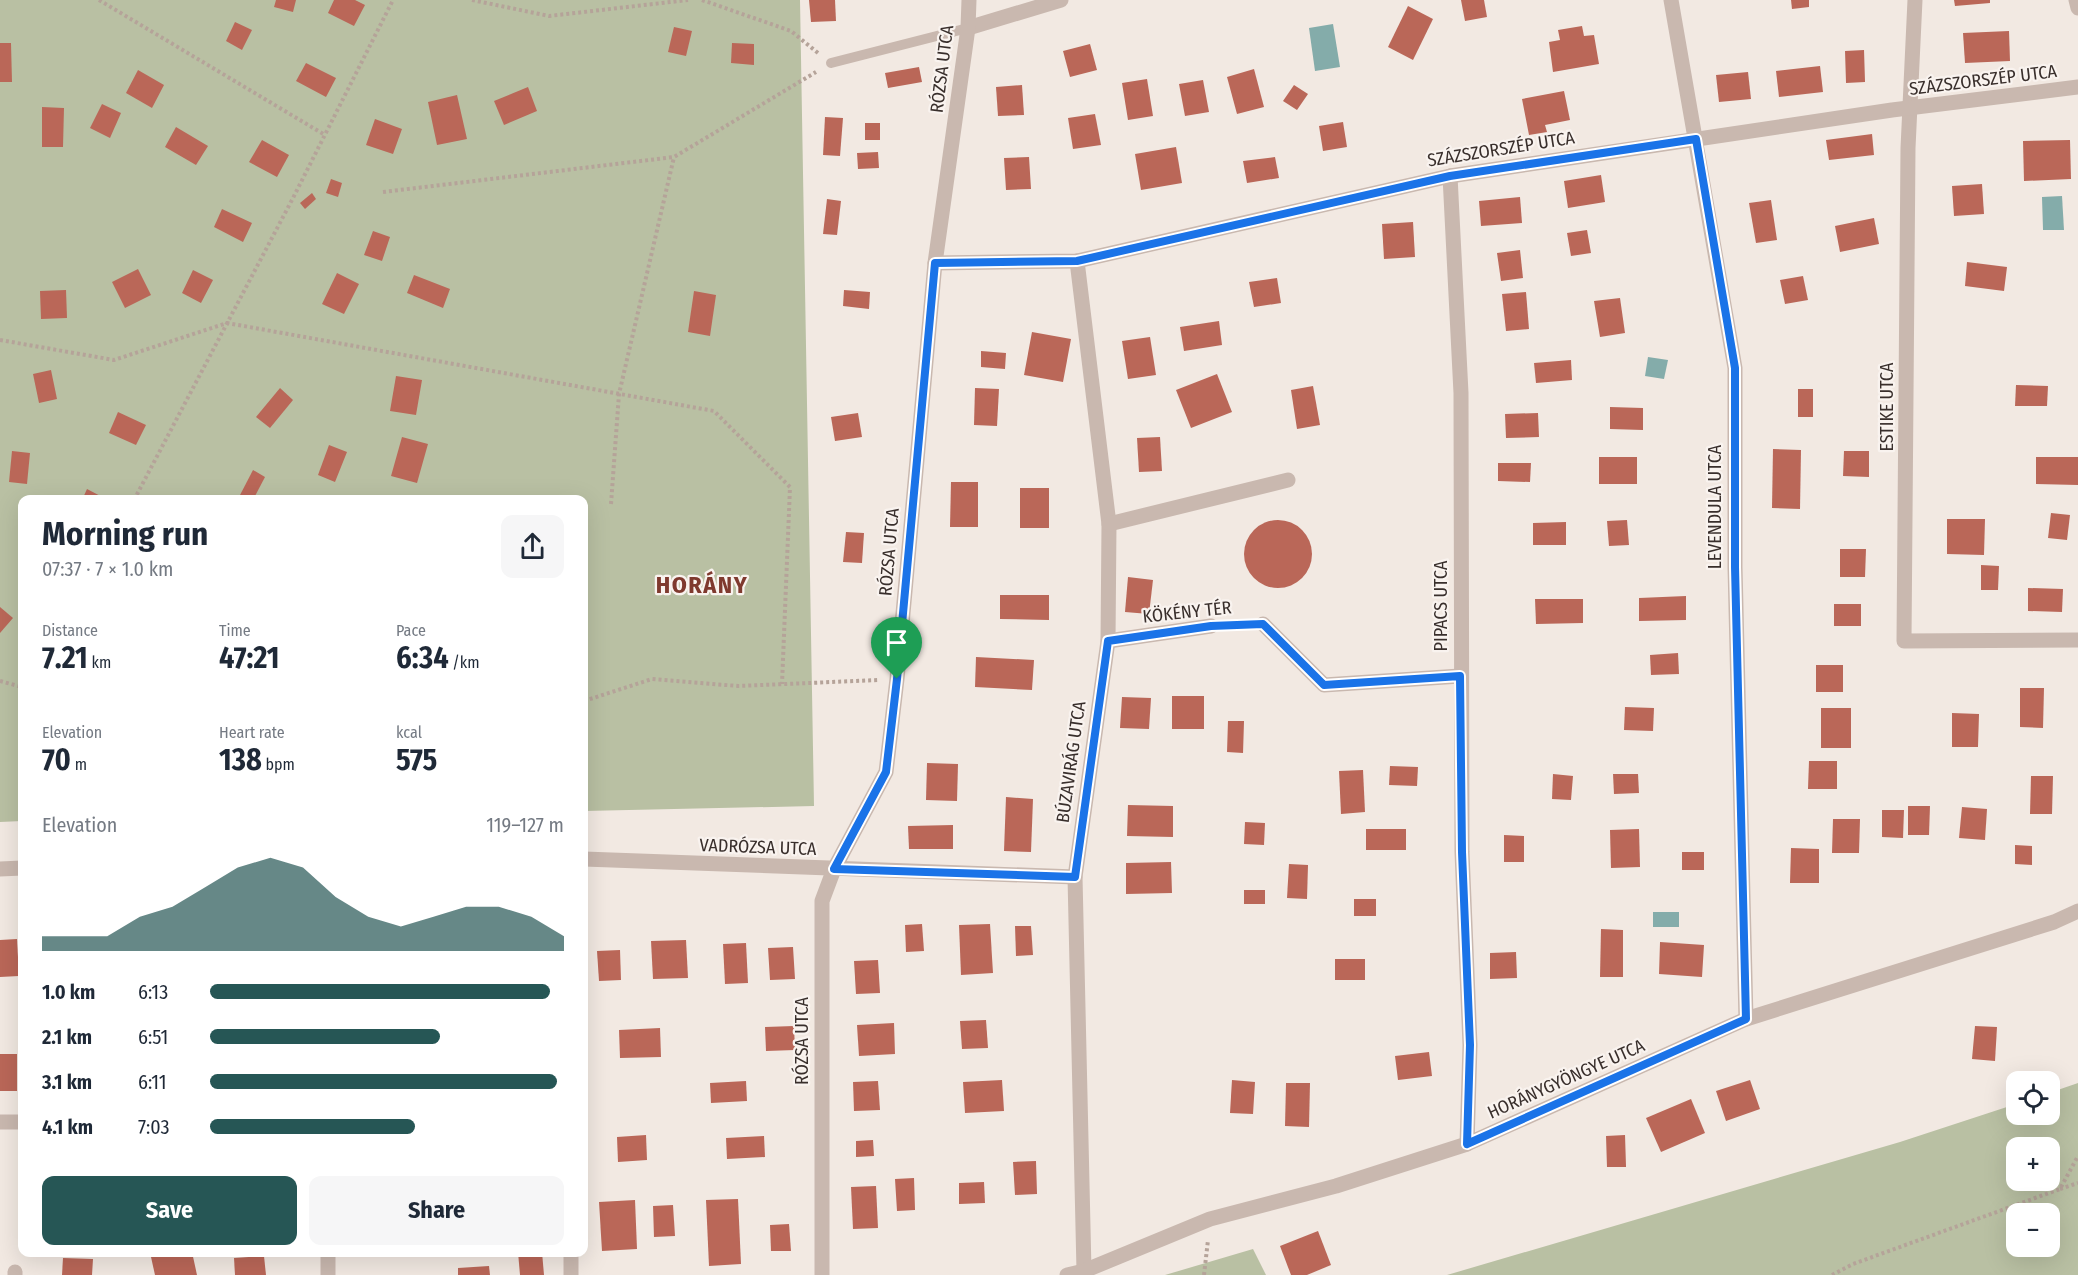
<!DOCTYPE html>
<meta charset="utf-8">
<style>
:root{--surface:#fff;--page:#f6f6f7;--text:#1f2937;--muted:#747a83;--accent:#265655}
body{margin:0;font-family:"Fira Sans Condensed",sans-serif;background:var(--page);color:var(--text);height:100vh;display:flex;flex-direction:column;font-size:22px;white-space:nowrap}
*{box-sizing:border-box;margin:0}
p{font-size:20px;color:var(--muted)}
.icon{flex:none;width:33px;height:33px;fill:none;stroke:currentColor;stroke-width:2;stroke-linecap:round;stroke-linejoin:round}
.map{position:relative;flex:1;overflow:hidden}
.side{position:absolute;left:18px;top:495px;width:570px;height:762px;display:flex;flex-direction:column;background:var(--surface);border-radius:12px;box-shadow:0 6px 24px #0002}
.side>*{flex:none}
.fabs{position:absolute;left:2006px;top:1071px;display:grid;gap:12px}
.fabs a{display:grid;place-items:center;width:54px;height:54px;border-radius:12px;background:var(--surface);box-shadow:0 6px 24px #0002;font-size:30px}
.pin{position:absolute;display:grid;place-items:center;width:51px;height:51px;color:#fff;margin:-62px -26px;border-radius:50% 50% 50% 0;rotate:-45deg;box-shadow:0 0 6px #0007}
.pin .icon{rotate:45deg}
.round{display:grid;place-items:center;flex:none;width:63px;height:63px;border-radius:12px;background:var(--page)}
.summary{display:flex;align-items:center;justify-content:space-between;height:102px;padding:0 24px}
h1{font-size:33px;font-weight:700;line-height:45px}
.metrics{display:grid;grid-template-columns:repeat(3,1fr);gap:9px;height:102px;padding:6px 24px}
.metrics div{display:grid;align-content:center}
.metrics b{font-size:30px;font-weight:700}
.metrics small{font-size:16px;font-weight:400}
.metrics p{font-size:16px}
.chart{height:168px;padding:12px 24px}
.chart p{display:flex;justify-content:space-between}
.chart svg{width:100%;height:108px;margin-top:6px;fill:var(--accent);opacity:.7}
.action{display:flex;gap:12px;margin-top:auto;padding:12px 24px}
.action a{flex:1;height:69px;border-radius:12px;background:var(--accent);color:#fff;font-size:24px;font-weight:700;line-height:69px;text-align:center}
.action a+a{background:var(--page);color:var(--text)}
ul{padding:0 24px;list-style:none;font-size:20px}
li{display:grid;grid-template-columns:96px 72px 1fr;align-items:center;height:45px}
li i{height:15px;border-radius:8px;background:var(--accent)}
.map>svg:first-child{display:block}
</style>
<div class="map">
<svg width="2078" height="1275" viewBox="0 0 2078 1275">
<rect width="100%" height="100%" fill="#f2e9e2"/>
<g fill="#b9c0a3" fill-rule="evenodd">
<polygon points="0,0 800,0 814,806 584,811 584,500 22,500 22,821 0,822"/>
<path d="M2078,1083V1275H1447L1900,1142L2016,1104V1114H2049V1093ZM2016,1148H2049V1180H2016ZM2016,1214H2049V1246H2016Z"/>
<polygon points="1253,1249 1266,1275 1165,1275"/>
</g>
<g fill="#84acaa">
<polygon points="1333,24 1340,67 1315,71 1309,28"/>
<polygon points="2062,196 2064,230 2043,230 2042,197"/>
<polygon points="1648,357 1668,360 1664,379 1645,376"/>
<rect x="1653" y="912" width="26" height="15"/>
</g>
<g fill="#ba6758">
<polygon points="276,0 296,0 293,12 274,7"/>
<polygon points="334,0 355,0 365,5 354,26 328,13"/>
<polygon points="809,0 835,0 836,21 811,22"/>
<polygon points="1461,0 1484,0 1487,17 1465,21"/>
<polygon points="1791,0 1809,0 1809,7 1792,9"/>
<polygon points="1954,0 1990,0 1990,3 1955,6"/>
<polygon points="1408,6 1433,19 1413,60 1388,47"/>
<polygon points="235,22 252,30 242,50 226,41"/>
<polygon points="1582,26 1584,36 1594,35 1599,64 1553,72 1549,42 1560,40 1558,30"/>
<polygon points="674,27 692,31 686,56 668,52"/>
<polygon points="2009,31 2010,61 1965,63 1963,33"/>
<polygon points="0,43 11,43 12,82 0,82"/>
<polygon points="732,43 754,44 754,65 731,63"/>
<polygon points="1090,44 1097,70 1070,77 1063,51"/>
<polygon points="1864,50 1865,82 1846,83 1845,51"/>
<polygon points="306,63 336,78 326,97 296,81"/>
<polygon points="1820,66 1823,92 1779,97 1776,71"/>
<polygon points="919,67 922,82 888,88 885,73"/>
<polygon points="1254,69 1264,107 1237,114 1227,77"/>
<polygon points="138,70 164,85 152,108 126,93"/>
<polygon points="1748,72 1751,99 1719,102 1716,75"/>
<polygon points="1147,79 1153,116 1128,120 1122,83"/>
<polygon points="1203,80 1209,112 1185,116 1179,84"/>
<polygon points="1022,85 1024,115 998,116 996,87"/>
<polygon points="1294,85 1308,94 1297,110 1283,101"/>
<polygon points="528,87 537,111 504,125 494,101"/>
<polygon points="1564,91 1570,120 1545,125 1547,132 1529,135 1522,99"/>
<polygon points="457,95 467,139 437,145 428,102"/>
<polygon points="102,104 121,113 110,138 90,128"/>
<polygon points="42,107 64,108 63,147 42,147"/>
<polygon points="1095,114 1101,145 1073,149 1068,118"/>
<polygon points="825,117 843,118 840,156 823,155"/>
<polygon points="375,119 402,129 393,154 366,145"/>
<polygon points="1343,122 1347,147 1323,151 1319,126"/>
<rect x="865" y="123" width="15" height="17"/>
<polygon points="176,127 208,146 196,165 165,147"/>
<polygon points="1872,134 1874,155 1829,160 1826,140"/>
<polygon points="262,140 289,155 277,177 249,162"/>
<polygon points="2070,140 2071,179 2024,181 2023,141"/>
<polygon points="1176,147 1182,183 1141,190 1135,154"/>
<polygon points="878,152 879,168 858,169 857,153"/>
<polygon points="1029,157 1031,189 1006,190 1004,158"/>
<polygon points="1275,157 1279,178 1247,183 1243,161"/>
<polygon points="1601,175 1605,202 1568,208 1564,181"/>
<polygon points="331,179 342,183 338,197 326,193"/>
<polygon points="1982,184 1984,214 1954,216 1952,186"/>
<polygon points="312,193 316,199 305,209 300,203"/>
<polygon points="1520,197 1522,223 1481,226 1479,201"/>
<polygon points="827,199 841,201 837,235 823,234"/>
<polygon points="1771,200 1777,240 1756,243 1749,203"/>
<polygon points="222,209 252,223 243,242 214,227"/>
<polygon points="1874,218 1879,244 1840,252 1835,226"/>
<polygon points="1413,222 1415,257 1384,259 1382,224"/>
<polygon points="1587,230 1591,253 1571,256 1567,233"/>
<polygon points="373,231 390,237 382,261 364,255"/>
<polygon points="1520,250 1523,278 1501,281 1497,253"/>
<polygon points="1967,262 2007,267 2004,291 1965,286"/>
<polygon points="138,269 151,295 125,308 112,282"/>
<polygon points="193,270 213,280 201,303 182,293"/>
<polygon points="337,273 359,284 344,314 322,304"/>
<polygon points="414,275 450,289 443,308 407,293"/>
<polygon points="1803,276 1808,300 1785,304 1780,280"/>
<polygon points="1277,278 1281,303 1254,307 1249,282"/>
<polygon points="66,290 67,318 41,319 40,291"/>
<polygon points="844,290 870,292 869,309 843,306"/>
<polygon points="694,291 716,295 710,336 688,332"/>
<polygon points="1526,292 1529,329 1506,331 1502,294"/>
<polygon points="1620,298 1625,333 1600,337 1594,301"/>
<polygon points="1219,321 1222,345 1184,351 1180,327"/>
<polygon points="1032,332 1071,339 1063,382 1024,375"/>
<polygon points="1150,337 1156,375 1128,379 1122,341"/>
<polygon points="981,351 1006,353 1005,369 981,367"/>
<polygon points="1571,360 1572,380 1536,383 1534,363"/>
<polygon points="51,370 57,399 39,403 33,374"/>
<polygon points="1217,374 1232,412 1191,428 1176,390"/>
<polygon points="396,376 422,380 416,415 390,411"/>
<polygon points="2016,385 2048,386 2047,406 2015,406"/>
<polygon points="1313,386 1320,425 1297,429 1291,390"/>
<polygon points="280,388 293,400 270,428 256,417"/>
<polygon points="975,388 999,389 997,426 974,425"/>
<rect x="1798" y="389" width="15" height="28"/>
<polygon points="1610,407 1643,408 1643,430 1610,429"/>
<polygon points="118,412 146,425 136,445 109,433"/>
<polygon points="858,413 862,437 835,441 831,417"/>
<polygon points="1538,413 1539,437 1506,438 1505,414"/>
<polygon points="402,437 428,444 417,483 391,476"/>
<polygon points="1160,437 1162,471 1139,472 1137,438"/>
<polygon points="329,445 347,452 335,482 318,475"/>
<polygon points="1773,449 1801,450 1800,509 1772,508"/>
<polygon points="12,451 30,453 27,484 9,482"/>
<polygon points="1844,451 1869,451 1869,477 1843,476"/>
<rect x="1599" y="457" width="38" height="27"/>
<polygon points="2036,457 2078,457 2078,485 2036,484"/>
<polygon points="1498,463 1531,463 1530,482 1498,481"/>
<polygon points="253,470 265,477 253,500 243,500 239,497"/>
<polygon points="951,482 978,482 978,527 950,527"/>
<rect x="1020" y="488" width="29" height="40"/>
<polygon points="87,489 108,500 82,500"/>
<polygon points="2051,513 2070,515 2067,540 2048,538"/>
<polygon points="1947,519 1985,519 1984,555 1947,554"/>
<polygon points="1627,520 1629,545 1609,546 1607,521"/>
<circle cx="1278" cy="554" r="34"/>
<polygon points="1566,522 1566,545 1533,545 1533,523"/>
<polygon points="846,532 864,533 862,563 843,562"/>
<polygon points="1840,549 1866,549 1865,577 1840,577"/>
<polygon points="1981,565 1999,566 1998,590 1981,590"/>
<polygon points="1128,577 1153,580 1149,614 1125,612"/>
<polygon points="2028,588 2063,589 2062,612 2028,611"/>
<polygon points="1000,595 1049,595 1049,620 1000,619"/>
<polygon points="1686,596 1686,620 1639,621 1639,598"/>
<polygon points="1535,599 1583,599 1583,623 1536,624"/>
<rect x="1834" y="604" width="27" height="22"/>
<polygon points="0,607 13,618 0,633"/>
<polygon points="1678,653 1679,674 1651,675 1650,655"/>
<polygon points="976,657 1034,660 1032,690 975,687"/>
<rect x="1816" y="665" width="27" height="27"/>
<polygon points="2020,688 2044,688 2043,728 2020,727"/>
<rect x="1172" y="696" width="32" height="33"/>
<polygon points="1122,697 1151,698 1149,729 1120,728"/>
<polygon points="1625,707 1654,708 1653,731 1624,730"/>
<rect x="1821" y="708" width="30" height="40"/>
<polygon points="1952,713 1979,714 1978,747 1952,747"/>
<polygon points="1228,721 1244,721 1243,753 1227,752"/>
<polygon points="1809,761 1837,761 1837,789 1808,789"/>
<polygon points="927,763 958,764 957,801 926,800"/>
<polygon points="1390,766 1418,767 1417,786 1389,785"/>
<polygon points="1363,770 1365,812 1341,814 1339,771"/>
<polygon points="1553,774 1573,776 1571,800 1552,799"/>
<polygon points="1613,774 1638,774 1639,793 1614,794"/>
<polygon points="2031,776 2053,776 2052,814 2030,814"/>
<polygon points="1006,797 1033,799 1031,852 1004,851"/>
<polygon points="1128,805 1173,806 1173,837 1127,836"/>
<polygon points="1908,806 1930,806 1929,835 1908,835"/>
<polygon points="1962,807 1987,809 1985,840 1959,838"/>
<polygon points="1882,810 1904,810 1903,838 1882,837"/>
<polygon points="1833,819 1860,819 1859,853 1832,853"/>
<polygon points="1245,822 1265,823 1264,845 1244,844"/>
<polygon points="953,825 953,849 909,849 908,826"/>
<rect x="1366" y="829" width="40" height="21"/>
<polygon points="1639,829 1640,867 1611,868 1610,830"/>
<polygon points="1504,835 1524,836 1524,862 1504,862"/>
<polygon points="2015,845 2032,846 2032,865 2015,864"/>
<polygon points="1791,848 1819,849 1819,883 1790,883"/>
<rect x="1682" y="852" width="22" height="18"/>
<polygon points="1171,862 1172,893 1126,894 1126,863"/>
<polygon points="1289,864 1308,865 1307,899 1287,898"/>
<rect x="1244" y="890" width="21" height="14"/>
<rect x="1354" y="899" width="22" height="17"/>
<polygon points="922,924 924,951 906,952 905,925"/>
<polygon points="990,924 993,973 961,975 959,925"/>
<polygon points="1015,926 1031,926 1033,955 1016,956"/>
<polygon points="1601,929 1623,930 1623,977 1600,977"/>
<polygon points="17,939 19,976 0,977 0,940"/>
<polygon points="686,940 688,978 653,979 651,941"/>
<polygon points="1660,942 1704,945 1702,977 1659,974"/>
<polygon points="746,943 748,983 725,984 723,944"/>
<polygon points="793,947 795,979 770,980 768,948"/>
<polygon points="620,950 621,980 599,981 597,951"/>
<polygon points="1516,952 1517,978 1490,979 1490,953"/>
<rect x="1335" y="959" width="30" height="21"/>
<polygon points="878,960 880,993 856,994 854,961"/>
<polygon points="986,1020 988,1048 962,1049 960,1021"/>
<polygon points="894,1023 895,1054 859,1056 857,1025"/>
<polygon points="794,1026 795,1050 766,1051 765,1027"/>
<polygon points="1975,1026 1997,1027 1995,1061 1972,1059"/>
<polygon points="660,1028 661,1057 620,1058 619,1030"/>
<polygon points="1429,1052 1432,1076 1398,1080 1395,1056"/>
<rect x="0" y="1054" width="17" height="37"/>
<polygon points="1002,1080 1004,1111 965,1113 963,1082"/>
<polygon points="1232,1080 1255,1082 1253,1114 1230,1113"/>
<polygon points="1750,1080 1760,1109 1726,1121 1716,1091"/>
<polygon points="746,1081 747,1101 711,1103 710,1083"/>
<polygon points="878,1081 880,1110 854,1111 853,1082"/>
<polygon points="1286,1083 1310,1083 1309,1127 1285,1126"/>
<polygon points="1691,1099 1705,1133 1661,1152 1646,1118"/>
<polygon points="646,1135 647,1160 618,1162 617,1137"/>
<polygon points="1625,1135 1626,1167 1607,1167 1606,1136"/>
<polygon points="764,1136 765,1157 727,1159 726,1138"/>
<polygon points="873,1140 874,1156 856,1157 856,1141"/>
<polygon points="1036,1161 1037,1194 1015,1195 1013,1162"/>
<polygon points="914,1178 915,1210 897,1211 895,1179"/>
<polygon points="984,1182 985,1203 959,1204 959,1183"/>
<polygon points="876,1186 878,1228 853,1229 851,1187"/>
<polygon points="738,1199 741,1264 709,1266 706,1200"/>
<polygon points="635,1200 637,1249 602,1251 599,1202"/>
<polygon points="673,1205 675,1236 654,1237 653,1206"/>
<polygon points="789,1224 791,1251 771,1251 770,1225"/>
<polygon points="1318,1231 1331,1265 1307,1275 1291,1275 1280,1246"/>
<polygon points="172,1252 192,1252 197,1275 155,1275 151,1257"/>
<polygon points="518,1252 542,1252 544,1275 520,1275"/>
<polygon points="264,1256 266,1275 235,1275 234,1258"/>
<polygon points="63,1258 93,1259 92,1275 62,1275"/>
<polygon points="489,1266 490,1275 458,1275 458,1268"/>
</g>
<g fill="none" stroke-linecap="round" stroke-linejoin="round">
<g stroke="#b5a399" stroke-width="4" stroke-dasharray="3 3" stroke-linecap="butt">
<polyline points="99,0 325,135"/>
<polyline points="472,0 549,16 688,0"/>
<polyline points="702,0 791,31 818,53"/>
<polyline points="383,192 674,157 816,72"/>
<polyline points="0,340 114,360 227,323 714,411 790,487 782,684"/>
<polyline points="134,500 293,198 393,0"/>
<polyline points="611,504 619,394 674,157"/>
<polyline points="0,681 22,687"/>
<polyline points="584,701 652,679 738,686 879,680"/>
<polyline points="2060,1189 2078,1183"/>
<polyline points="1204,1275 1208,1240"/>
<polyline points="1832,1275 1853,1264 2060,1189 2078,1156"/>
</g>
<polyline stroke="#c9b8af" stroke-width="10" points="831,63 968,28"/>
<g stroke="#c9b8af" stroke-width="15">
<polyline points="1671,0 1735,368 1735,567 1746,1019"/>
<polyline points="1915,0 1908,148 1904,641 2078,640"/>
<polyline points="2076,0 2078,8"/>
<polyline points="968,28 1061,0"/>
<polyline points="1450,176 1461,393 1462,852 1470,1045 1467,1144"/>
<polyline points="1077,261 1109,524 1108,641 1075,877 1084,1271"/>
<polyline points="935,263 1077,261 1450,176 1892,110 2078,87"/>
<polyline points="1109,524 1288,480"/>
<polyline points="1263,624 1324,685 1460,676"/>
<polyline points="1108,641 1211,626"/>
<polyline points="584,859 1075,877"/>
<polyline points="0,869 22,868"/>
<polyline points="0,1122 22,1122"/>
<polyline points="328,1252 328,1275"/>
<polyline points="571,1252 571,1275"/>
<polyline points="15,1275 15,1272"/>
<polyline points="822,1275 822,901 834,869 886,772 897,679 935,263 968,28 969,0"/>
<polyline points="1067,1275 1084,1271 1210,1219 1336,1186 1467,1144 1746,1019 2054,922 2078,911"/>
</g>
</g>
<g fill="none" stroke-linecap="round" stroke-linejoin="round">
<g stroke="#fff" stroke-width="12">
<polygon id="route" points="1696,139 1735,368 1735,567 1746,1019 1467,1144 1470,1045 1462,852 1460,676 1324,685 1263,624 1211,626 1108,641 1075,877 834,869 886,772 897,679 935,263 1077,261 1450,176"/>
</g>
<use href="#route" stroke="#1a73e8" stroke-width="8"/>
</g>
<g text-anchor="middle" stroke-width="4.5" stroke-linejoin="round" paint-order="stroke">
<g font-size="18" fill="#392f2c" stroke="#f9f3ef">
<text transform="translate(942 69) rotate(-83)" y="6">RÓZSA UTCA</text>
<text transform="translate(1983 80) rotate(-7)" y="6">SZÁZSZORSZÉP UTCA</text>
<text transform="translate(1501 149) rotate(-9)" y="6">SZÁZSZORSZÉP UTCA</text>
<text transform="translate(1887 407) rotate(-90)" y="6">ESTIKE UTCA</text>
<text transform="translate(1715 507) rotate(-90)" y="6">LEVENDULA UTCA</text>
<text transform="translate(889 552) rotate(-85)" y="6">RÓZSA UTCA</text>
<text transform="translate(1441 606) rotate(-90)" y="6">PIPACS UTCA</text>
<text transform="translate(1187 612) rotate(-6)" y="6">KÖKÉNY TÉR</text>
<text transform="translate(1071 762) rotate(-82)" y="6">BÚZAVIRÁG UTCA</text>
<text transform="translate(758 847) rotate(2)" y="6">VADRÓZSA UTCA</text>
<text transform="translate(802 1041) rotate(-90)" y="6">RÓZSA UTCA</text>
<text transform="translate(1566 1079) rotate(-24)" y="6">HORÁNYGYÖNGYE UTCA</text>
</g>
<g font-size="24" font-weight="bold" letter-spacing="1.5" fill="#7f392e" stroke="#f9f3ef">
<text x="702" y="593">HORÁNY</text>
</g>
</g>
</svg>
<div class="fabs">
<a><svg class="icon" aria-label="locate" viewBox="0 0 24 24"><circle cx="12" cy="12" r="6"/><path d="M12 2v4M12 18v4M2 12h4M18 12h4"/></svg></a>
<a>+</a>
<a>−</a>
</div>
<div class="pin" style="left:897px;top:679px;background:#1e9e55"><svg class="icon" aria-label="arrive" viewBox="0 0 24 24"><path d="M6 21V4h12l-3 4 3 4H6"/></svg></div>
<section class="side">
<div class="summary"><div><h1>Morning run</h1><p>07:37 · 7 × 1.0 km</p></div><a class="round"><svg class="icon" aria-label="share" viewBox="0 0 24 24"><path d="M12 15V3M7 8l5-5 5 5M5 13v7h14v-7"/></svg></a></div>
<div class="metrics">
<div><p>Distance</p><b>7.21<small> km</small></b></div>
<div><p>Time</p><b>47:21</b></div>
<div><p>Pace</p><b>6:34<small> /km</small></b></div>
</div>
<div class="metrics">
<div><p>Elevation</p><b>70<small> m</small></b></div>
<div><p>Heart rate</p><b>138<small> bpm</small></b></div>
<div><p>kcal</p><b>575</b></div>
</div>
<div class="chart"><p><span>Elevation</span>119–127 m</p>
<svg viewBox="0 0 160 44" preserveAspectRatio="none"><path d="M0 44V38L10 38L20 38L30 30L40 26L50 18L60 10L70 6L80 10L90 22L100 30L110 34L120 30L130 26L140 26L150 30L160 38V44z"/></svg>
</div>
<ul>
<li><b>1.0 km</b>6:13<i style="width:96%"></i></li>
<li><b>2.1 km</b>6:51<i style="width:65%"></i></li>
<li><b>3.1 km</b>6:11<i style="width:98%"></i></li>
<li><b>4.1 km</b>7:03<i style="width:58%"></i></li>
</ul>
<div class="action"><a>Save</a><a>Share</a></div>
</section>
</div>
